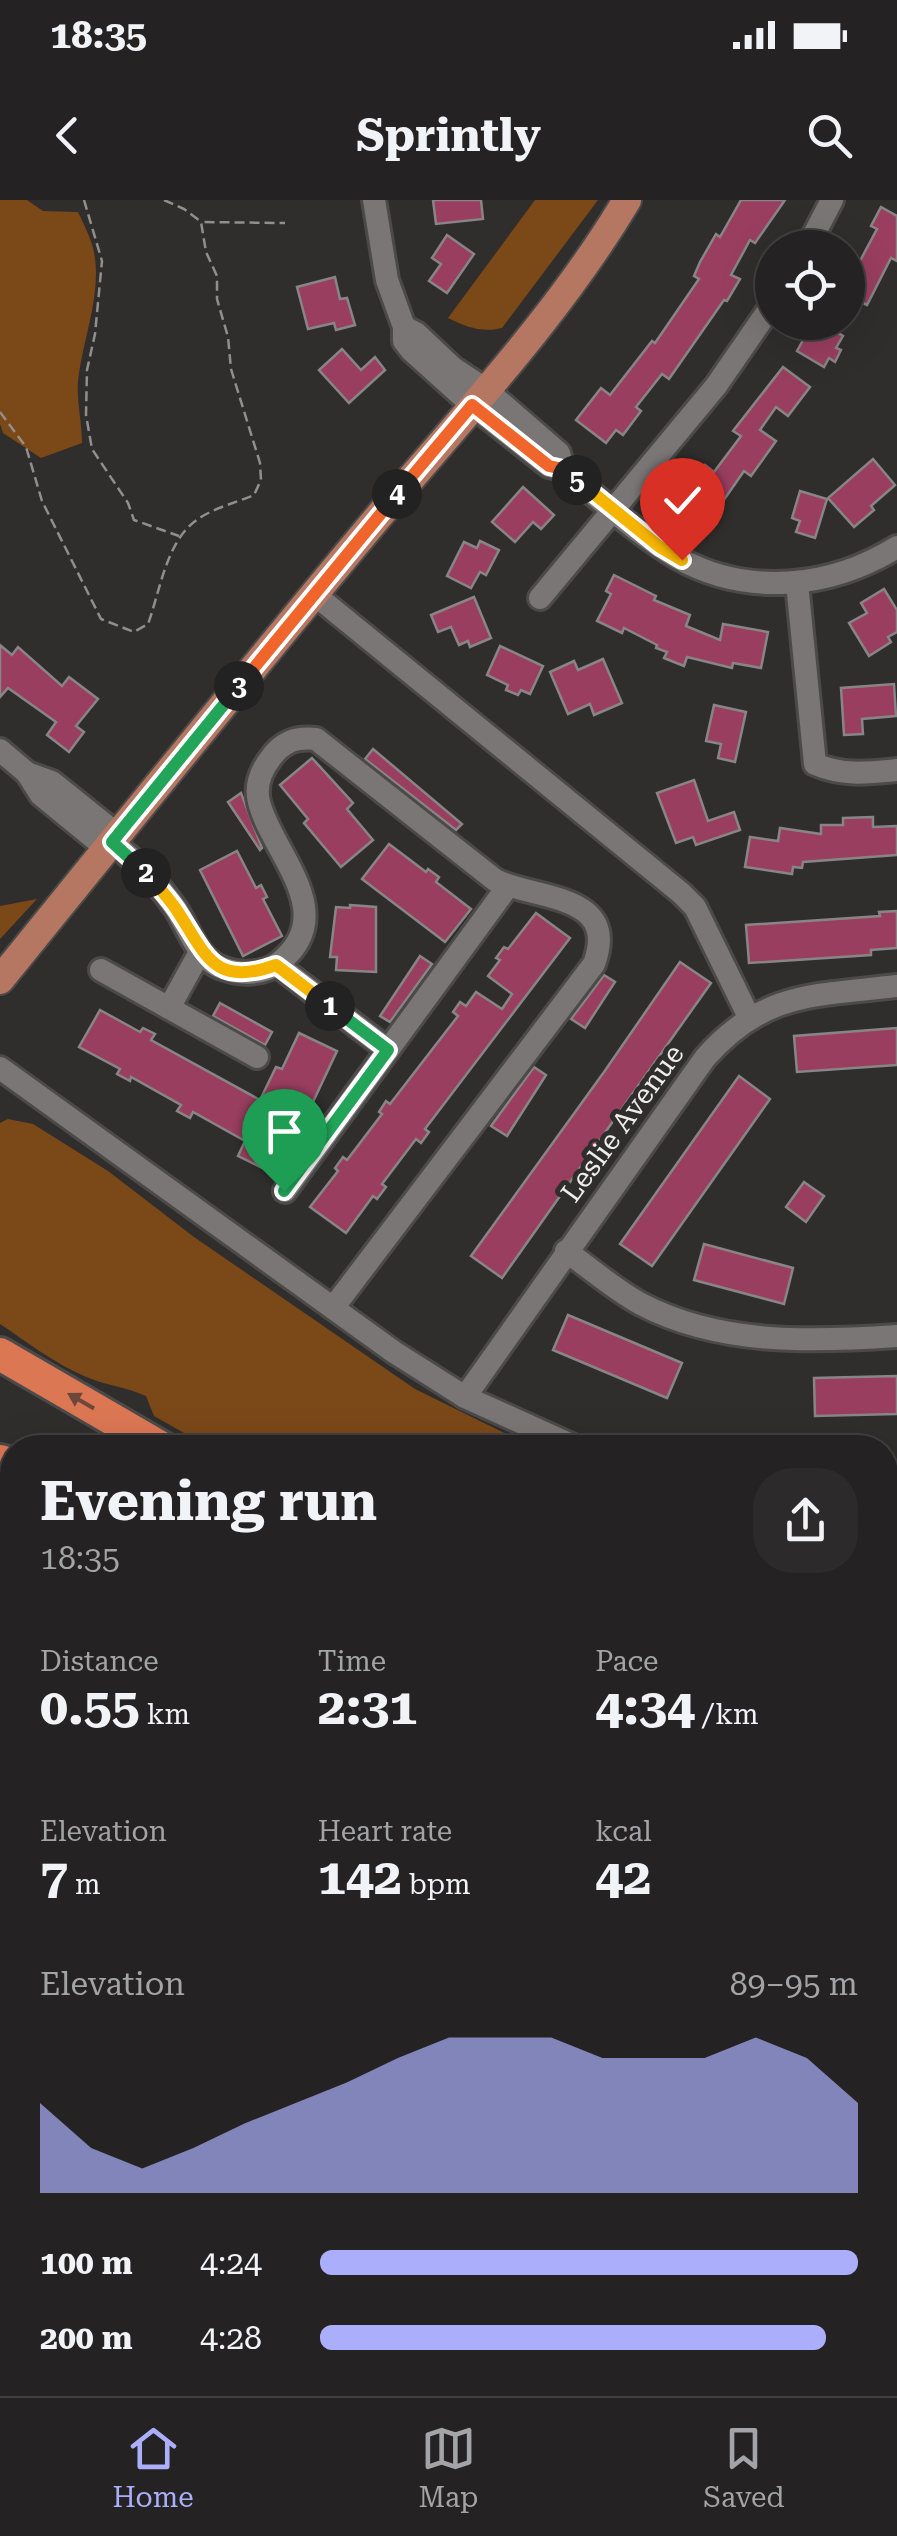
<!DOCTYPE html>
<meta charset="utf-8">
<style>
:root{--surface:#242222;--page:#2c2a2a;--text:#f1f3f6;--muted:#a3a4a5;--line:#413f40;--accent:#abaffb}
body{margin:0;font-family:"Roboto Serif",serif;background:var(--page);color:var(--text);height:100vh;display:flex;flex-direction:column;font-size:38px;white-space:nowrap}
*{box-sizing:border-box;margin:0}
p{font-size:32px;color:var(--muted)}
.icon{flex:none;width:55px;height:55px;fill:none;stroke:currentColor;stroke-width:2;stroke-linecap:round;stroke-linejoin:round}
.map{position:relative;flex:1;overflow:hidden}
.panel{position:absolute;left:0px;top:1235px;width:898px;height:962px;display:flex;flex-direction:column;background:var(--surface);border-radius:40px 40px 0 0;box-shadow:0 10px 40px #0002,0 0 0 2px var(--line)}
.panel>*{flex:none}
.fabs{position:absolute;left:755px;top:30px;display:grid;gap:20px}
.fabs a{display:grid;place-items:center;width:110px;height:110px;border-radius:50%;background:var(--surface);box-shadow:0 10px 40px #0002,0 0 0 2px var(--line);font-size:50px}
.pin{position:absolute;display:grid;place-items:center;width:85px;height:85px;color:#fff;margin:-102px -42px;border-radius:50% 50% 50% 0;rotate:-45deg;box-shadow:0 0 10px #0007}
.pin .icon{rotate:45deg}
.km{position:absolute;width:50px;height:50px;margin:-25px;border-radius:50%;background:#222;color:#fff;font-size:28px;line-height:50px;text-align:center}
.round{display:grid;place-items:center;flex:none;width:105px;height:105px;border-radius:40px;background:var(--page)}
.summary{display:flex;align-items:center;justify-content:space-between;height:170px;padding:0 40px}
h1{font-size:55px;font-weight:700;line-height:75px}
.figures{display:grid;grid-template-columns:repeat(3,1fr);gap:15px;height:170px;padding:10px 40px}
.figures div{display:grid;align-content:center}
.figures b{font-size:50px;font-weight:700}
.figures small{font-size:28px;font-weight:400}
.figures p{font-size:28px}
.chart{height:280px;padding:20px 40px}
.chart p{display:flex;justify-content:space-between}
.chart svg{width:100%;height:180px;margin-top:10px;fill:var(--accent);opacity:.7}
ul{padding:0 40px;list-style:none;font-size:32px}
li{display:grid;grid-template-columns:160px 120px 1fr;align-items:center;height:75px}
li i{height:25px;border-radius:12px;background:var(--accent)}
.status{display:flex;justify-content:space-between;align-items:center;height:70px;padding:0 50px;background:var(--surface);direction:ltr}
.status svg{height:28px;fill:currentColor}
header{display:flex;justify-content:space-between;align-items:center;height:130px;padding:0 40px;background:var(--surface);font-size:45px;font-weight:700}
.dock{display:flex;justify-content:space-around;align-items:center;height:140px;border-top:2px solid var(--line);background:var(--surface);font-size:28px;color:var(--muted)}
.dock a{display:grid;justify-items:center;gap:5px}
.dock .active{color:var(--accent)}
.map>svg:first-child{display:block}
</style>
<div class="status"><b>18:35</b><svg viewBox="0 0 49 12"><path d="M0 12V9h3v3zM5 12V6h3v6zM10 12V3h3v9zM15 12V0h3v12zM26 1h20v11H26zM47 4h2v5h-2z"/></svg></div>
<header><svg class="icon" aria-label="back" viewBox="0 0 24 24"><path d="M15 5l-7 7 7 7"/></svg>Sprintly<svg class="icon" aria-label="search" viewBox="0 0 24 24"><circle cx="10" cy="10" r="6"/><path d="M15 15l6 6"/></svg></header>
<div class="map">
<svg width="897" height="2196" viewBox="0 0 897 2196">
<rect width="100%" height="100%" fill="#302d2d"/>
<polygon fill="#3e3433" points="885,1552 897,1552 897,1663 885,1658"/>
<g fill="#7b4818">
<path d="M0,0H27L43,11L78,12C83,23 90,36 93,48C103,88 85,133 79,173C75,197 82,219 82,243L41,258L3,233L0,224Z"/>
<path d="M535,0H598L502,128C481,133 467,127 448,118Z"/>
<polygon points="37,699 0,739 0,706"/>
<path d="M8,919L33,924L108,971L194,1037L415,1189L533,1247H209L154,1216L146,1196C126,1187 104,1185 84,1176C54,1163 27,1142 0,1124V923Z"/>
<polygon points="897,1318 897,1377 885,1379 885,1319"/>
<polygon points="885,1815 897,1820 897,2196 828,2196 833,2185 885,2185"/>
<rect x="293" y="2185" width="58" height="11"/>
<rect x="360" y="2185" width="56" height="11"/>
</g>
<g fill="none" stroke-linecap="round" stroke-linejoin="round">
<polyline stroke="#38002a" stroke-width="5" points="892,1489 897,1489"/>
</g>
<g fill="#993e5f" stroke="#888586" stroke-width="2.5">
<polygon points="433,0 481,0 483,19 436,24"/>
<polygon points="741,0 785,0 755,43 750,40 731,75 740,79 727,101 724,100 669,179 662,174 636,207 641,211 623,235 616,230 606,243 576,220 601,188 610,195 652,141 655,143 699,79 694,76 700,62 716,34 720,37"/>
<polygon points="881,7 897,16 897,61 891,58 867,105 848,96 848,64 856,68 861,59 877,29 871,26"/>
<polygon points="447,35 474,54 447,93 429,81 441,64 432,58"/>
<polygon points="335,77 340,99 347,98 355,125 336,130 334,123 308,129 297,87"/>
<polygon points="813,122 837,122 833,130 843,136 836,148 841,150 835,162 829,158 824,167 797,151"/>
<polygon points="342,149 361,170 375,157 385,170 349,203 319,170"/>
<polygon points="783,167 810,187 788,216 776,207 760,230 776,241 751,276 744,271 705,327 676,306 705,265 714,272 741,236 733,231"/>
<polygon points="873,259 895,285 871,306 874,310 854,327 828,298"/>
<polygon points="523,287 554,315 541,329 533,322 515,342 492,322"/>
<polygon points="800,291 827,299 815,338 796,332 800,321 792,318"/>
<polygon points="480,341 499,350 486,375 480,372 471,388 447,376 464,342 477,348"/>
<polygon points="614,375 656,396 654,400 690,415 686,426 720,440 723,424 768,432 761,468 733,463 732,468 687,457 684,466 664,458 667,452 656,448 657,445 624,428 622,433 597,421 611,394 606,391"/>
<polygon points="884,389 897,410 897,432 888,437 891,442 869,456 849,423 867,413 861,403"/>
<polygon points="474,397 491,438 470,447 468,441 459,445 451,427 438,432 431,415"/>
<polygon points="0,445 12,455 18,447 62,486 69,477 98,499 76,526 84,532 69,552 47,535 56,522 8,488 0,497"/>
<polygon points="500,446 543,466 530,494 521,490 518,495 506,490 508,485 487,475"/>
<polygon points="603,459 622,503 594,515 590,504 568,514 550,472 574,461 578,470"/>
<polygon points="894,484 896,516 862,519 863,534 844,535 841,488"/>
<polygon points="714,505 746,512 735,562 718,558 721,544 706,541"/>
<polygon points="373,549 462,624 456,630 365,559"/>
<polygon points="312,558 353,603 347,609 373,640 341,667 304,623 308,619 280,585"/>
<polygon points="694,580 708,621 734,612 740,630 696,645 693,637 676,643 657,593"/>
<polygon points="241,593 262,648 260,650 228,602"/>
<polygon points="873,617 873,627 897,626 897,655 803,662 802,668 793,667 792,674 745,667 750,637 778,641 780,628 821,634 821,625 843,625 843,618"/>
<polygon points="389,644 426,672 428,669 439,677 436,682 471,709 445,742 362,679"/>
<polygon points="237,651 256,688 261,685 267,697 263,699 282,736 243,756 200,670"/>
<polygon points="350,705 376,707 376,772 336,770 337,757 330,757 336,707 350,708"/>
<polygon points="897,711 897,748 871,750 871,755 749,763 746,725 880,716 879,712"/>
<polygon points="536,713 570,738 425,929 429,932 421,943 416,939 382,984 386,987 377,999 373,996 346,1033 310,1007 338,971 335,968 343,957 347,960 382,914 379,912 386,901 390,904 458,816 453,812 460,802 466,806 476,792 502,809 512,794 488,776 500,760 496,758 504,747 508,749"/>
<polygon points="420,756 432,764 390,822 380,816"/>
<polygon points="680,762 711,783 502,1078 471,1056 604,872"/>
<polygon points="604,775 615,782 585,828 571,819"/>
<polygon points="220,803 272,832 265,845 213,816"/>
<polygon points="100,810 140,832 143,828 155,834 151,840 260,900 276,867 282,869 299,833 337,851 296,938 293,937 275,974 238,956 245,941 193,912 190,918 177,911 181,905 131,877 130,881 117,874 120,869 79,847"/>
<polygon points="897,828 897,865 797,872 794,836"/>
<polygon points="534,867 546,875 507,936 491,926"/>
<polygon points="739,876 770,899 652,1066 620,1044"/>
<polygon points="804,982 824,996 806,1022 786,1007"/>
<polygon points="704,1044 793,1068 784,1104 694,1080"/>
<polygon points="568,1115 682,1163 667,1198 553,1150"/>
<polygon points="897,1176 897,1214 815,1216 814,1178"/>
<rect x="0" y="1888" width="12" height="62"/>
</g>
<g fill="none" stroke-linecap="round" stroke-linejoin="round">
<g stroke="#4c4949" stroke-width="28">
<g id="minor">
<path d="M374,0L387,80L404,127V141L411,150L472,205L549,266L563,269C600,299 637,334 678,358C748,397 831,388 897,347"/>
<polyline points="807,48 832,0"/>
<polyline points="404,127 416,133 453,168 485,189 559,253 563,269"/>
<path d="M797,383L815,564C843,576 867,573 897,570"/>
<polyline points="314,394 681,693 695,707 749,817"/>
<polyline points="540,398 716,186 772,105"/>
<polyline points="0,550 27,573 41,595 107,649"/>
<polyline points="27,573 52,582 118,635"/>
<path d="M112,642C136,661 158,683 176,709C189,729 197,759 222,768C240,775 264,775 280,762C341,713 271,652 259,602C255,586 261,571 270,559C282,542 295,537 316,539L495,680C536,700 620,693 594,764L333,1108"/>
<polyline points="200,752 169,808 257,857"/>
<polyline points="277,765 388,850"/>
<polyline points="101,770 169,808"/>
<polyline points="0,868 394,1152 465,1197 578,1248"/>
<polyline points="285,991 508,686"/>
<path d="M566,1051C591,1069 615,1090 641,1104C719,1145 812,1142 897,1136"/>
<path d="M465,1197L705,858C764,791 814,796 897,786"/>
<polyline points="885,1301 897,1300"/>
<polyline points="885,1527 897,1527"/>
<polyline points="0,1551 12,1547"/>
<polyline points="0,1648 12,1641"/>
<polyline points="885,1670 897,1677"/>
<polyline points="812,2196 817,2185"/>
</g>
</g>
<g stroke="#4c4949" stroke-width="32">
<path id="major" d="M0,780C124,627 248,473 374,322C461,218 558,116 627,0"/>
</g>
<g stroke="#4c4949" stroke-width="38">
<g id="highway">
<polyline points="0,1154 162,1248"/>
<polyline points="0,1261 12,1264"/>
<polyline points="0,1314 12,1318"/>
<polyline points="885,1411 897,1411"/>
<polyline points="0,1416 12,1417"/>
<polyline points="885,1460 897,1460"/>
</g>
</g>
<g stroke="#918e8e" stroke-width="2.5" stroke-dasharray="10 5" stroke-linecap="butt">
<polyline points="84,0 102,61 95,134 87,170 86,215 92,249 128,303 134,320 179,336"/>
<polyline points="164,0 184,9 200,21"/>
<path d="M0,212L26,247L42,301L101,419L134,432L148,424C160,391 166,344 194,322C210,309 235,303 254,295L261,280L260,263L231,169L228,137L217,99V76L206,52L201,22L285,23"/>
<polyline points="153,2185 155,2192 175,2193 175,2185"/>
<polyline points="246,2185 246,2193 269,2194 269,2185"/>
<polyline points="175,2193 225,2192 228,2185"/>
<polyline points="143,2196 144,2185"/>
<polyline points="236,2196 237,2185"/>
</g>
<use href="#minor" stroke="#7a7676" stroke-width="22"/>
<use href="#major" stroke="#b57761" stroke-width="28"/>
<use href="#highway" stroke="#dc7753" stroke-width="32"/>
</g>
<defs><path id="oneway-solid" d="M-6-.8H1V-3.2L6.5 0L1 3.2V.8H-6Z" transform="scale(2.5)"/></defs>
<use fill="#6c473a" href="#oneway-solid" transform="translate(81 1201) rotate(-150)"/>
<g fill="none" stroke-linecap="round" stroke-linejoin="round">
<g stroke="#fff" stroke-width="20">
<polyline id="split-1" points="284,991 388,850 330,806"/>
</g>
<g stroke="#fff" stroke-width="20">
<path id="split-2" d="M146,673C156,684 167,696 176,709C206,754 213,788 276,765L330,806"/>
</g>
<g stroke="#fff" stroke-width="20">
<polyline id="split-3" points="146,673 112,642 239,486"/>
</g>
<g stroke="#fff" stroke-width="20">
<polyline id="split-4" points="239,486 397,294"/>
</g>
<g stroke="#fff" stroke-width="20">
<polyline id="split-5" points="397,294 472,205 549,266 563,269 577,280"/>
</g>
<g stroke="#fff" stroke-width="20">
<polyline id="split-6" points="577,280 660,347 682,360"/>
</g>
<use href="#split-1" stroke="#22a559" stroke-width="12"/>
<use href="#split-2" stroke="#f5b400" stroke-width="12"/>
<use href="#split-3" stroke="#22a559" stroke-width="12"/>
<use href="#split-4" stroke="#f0652b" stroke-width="12"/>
<use href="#split-5" stroke="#f0652b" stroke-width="12"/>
<use href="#split-6" stroke="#f5b400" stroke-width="12"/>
</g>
<g text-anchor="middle" stroke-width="10" stroke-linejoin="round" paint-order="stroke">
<g font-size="28" fill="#efedec" stroke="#302d2d">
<text transform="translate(622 923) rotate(-54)" y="10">Leslie Avenue</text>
</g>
</g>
</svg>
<div class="fabs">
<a><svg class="icon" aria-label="locate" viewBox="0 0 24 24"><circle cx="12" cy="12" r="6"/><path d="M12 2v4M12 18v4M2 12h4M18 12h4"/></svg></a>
</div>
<div class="pin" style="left:284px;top:991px;background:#1e9e55"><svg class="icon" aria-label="arrive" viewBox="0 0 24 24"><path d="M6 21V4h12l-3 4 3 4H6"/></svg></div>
<div class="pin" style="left:682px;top:360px;background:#d93025"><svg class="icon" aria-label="check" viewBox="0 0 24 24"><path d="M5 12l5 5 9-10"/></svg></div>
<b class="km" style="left:330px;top:806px">1</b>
<b class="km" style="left:146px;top:673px">2</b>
<b class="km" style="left:239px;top:486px">3</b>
<b class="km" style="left:397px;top:294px">4</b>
<b class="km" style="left:577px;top:280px">5</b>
<section class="panel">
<div class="summary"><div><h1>Evening run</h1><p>18:35</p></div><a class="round"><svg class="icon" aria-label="share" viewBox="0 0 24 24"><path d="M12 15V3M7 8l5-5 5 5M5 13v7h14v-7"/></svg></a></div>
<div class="figures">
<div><p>Distance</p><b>0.55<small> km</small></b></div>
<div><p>Time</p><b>2:31</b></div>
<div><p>Pace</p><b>4:34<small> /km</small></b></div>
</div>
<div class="figures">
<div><p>Elevation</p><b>7<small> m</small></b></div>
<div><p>Heart rate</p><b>142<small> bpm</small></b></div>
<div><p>kcal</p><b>42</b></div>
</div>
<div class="chart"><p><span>Elevation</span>89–95 m</p>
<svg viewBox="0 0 160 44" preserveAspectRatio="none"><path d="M0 44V22L10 33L20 38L30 33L40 27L50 22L60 17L70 11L80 6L90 6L100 6L110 11L120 11L130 11L140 6L150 11L160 22V44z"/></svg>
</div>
<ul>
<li><b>100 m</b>4:24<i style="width:100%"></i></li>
<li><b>200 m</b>4:28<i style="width:94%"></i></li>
</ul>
</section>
</div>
<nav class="dock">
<a class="active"><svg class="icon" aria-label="home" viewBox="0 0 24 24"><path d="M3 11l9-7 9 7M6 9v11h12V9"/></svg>Home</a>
<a><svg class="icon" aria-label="map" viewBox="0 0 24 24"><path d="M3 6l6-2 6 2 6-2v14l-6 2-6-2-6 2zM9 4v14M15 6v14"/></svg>Map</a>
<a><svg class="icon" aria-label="saved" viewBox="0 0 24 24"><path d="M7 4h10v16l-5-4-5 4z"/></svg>Saved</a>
</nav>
